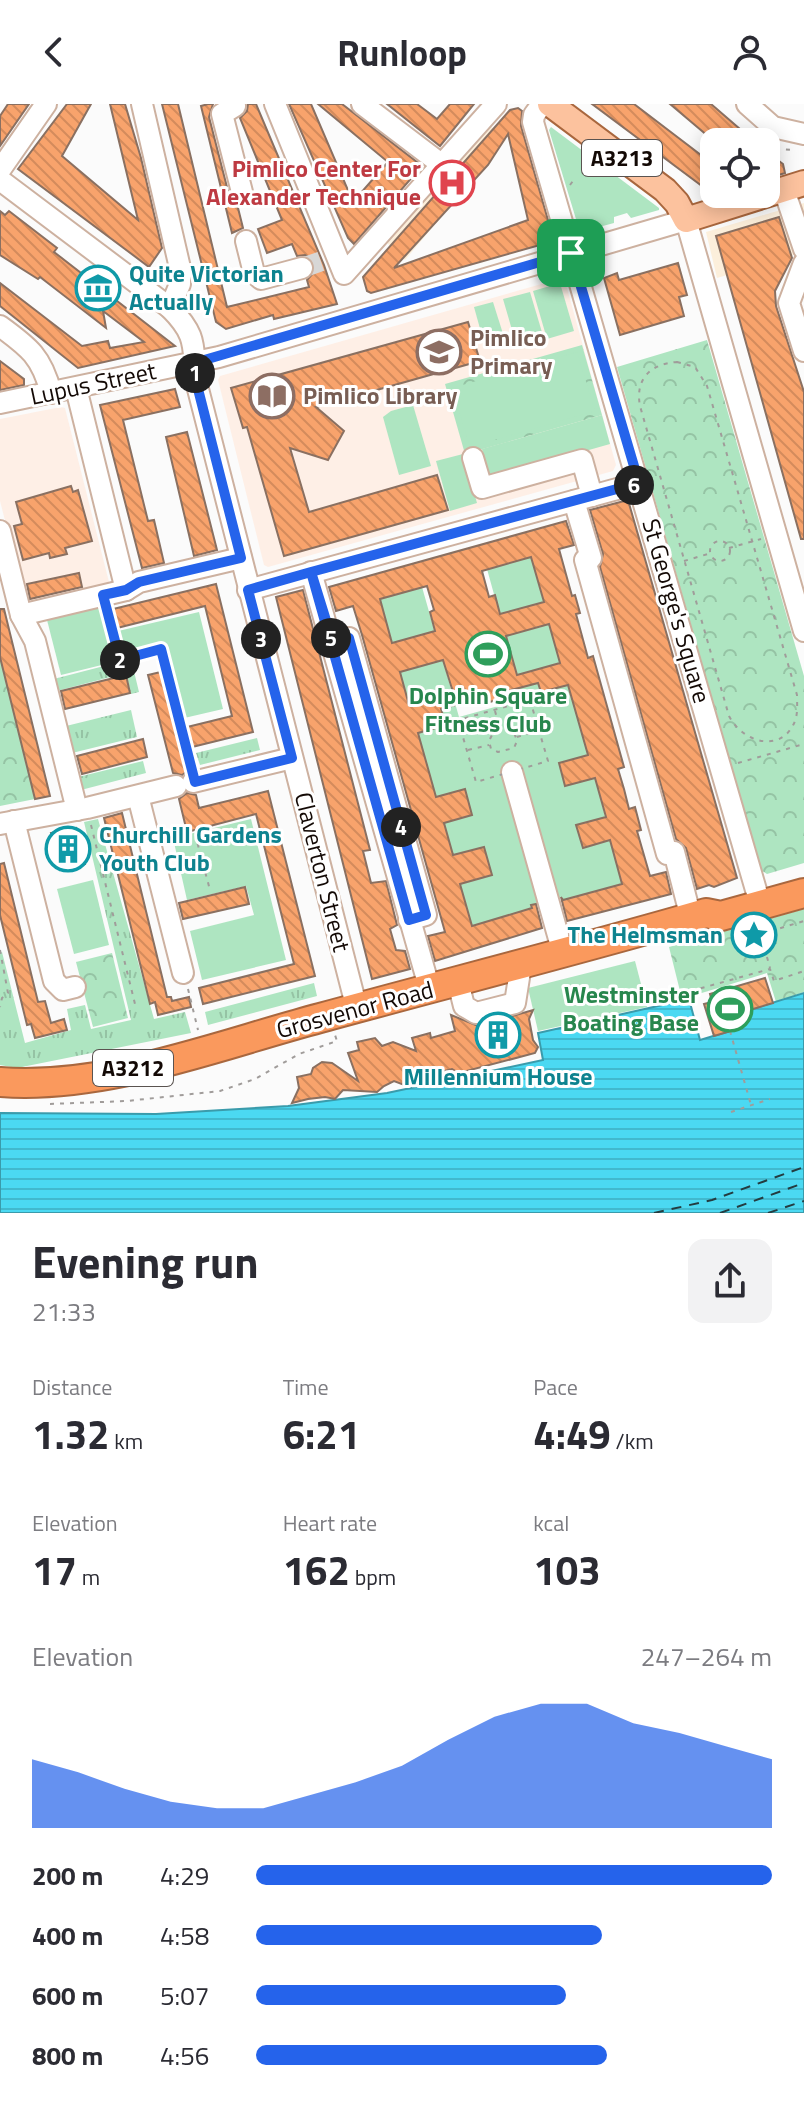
<!DOCTYPE html>
<meta charset="utf-8">
<style>
:root{--surface:#fff;--page:#f2f2f3;--text:#2b2b33;--muted:#7c7c81;--accent:#2563eb}
body{margin:0;font-family:"Titillium Web",sans-serif;background:var(--page);color:var(--text);height:100vh;display:flex;flex-direction:column;font-size:30px;white-space:nowrap}
*{box-sizing:border-box;margin:0}
p{font-size:26px;color:var(--muted)}
.icon{flex:none;width:44px;height:44px;fill:none;stroke:currentColor;stroke-width:2;stroke-linecap:round;stroke-linejoin:round}
.map{position:relative;height:1109px;overflow:hidden}
.side{display:flex;flex-direction:column;background:var(--surface);flex:1}
.side>*{flex:none}
.controls{position:absolute;left:700px;top:24px;display:grid;gap:16px}
.controls a{display:grid;place-items:center;width:80px;height:80px;border-radius:16px;background:var(--surface);box-shadow:0 4px 20px #0003;font-size:40px}
.pin{position:absolute;display:grid;place-items:center;width:68px;height:68px;color:#fff;margin:-34px;border-radius:16px;box-shadow:0 4px 12px #0006}
.km{position:absolute;width:40px;height:40px;margin:-20px;border-radius:50%;background:#222;color:#fff;font-size:22px;line-height:40px;text-align:center}
.round{display:grid;place-items:center;flex:none;width:84px;height:84px;border-radius:16px;background:var(--page)}
.headline{display:flex;align-items:center;justify-content:space-between;height:136px;padding:0 32px}
h1{font-size:44px;font-weight:700;line-height:60px}
.stats{display:grid;grid-template-columns:repeat(3,1fr);gap:12px;height:136px;padding:8px 32px}
.stats div{display:grid;align-content:center}
.stats b{font-size:40px;font-weight:700}
.stats small{font-size:22px;font-weight:400}
.stats p{font-size:22px}
.chart{height:224px;padding:16px 32px}
.chart p{display:flex;justify-content:space-between}
.chart svg{width:100%;height:144px;margin-top:8px;fill:var(--accent);opacity:.7}
ul{padding:0 32px;list-style:none;font-size:26px}
li{display:grid;grid-template-columns:128px 96px 1fr;align-items:center;height:60px}
li i{height:20px;border-radius:10px;background:var(--accent)}
header{display:flex;justify-content:space-between;align-items:center;height:104px;padding:0 32px;background:var(--surface);font-size:36px;font-weight:700}
.map>svg:first-child{display:block}
</style>
<header><svg class="icon" aria-label="back" viewBox="0 0 24 24"><path d="M15 5l-7 7 7 7"/></svg>Runloop<svg class="icon" aria-label="person" viewBox="0 0 24 24"><circle cx="12" cy="8" r="4"/><path d="M4 21q1-7 8-7t8 7"/></svg></header>
<div class="map">
<svg width="804" height="1109" viewBox="0 0 804 1109">
<defs>
<pattern id="grass-tufts" width="24" height="20" patternUnits="userSpaceOnUse" patternTransform="scale(2)"><rect width="24" height="20" fill="#aee5c1"/><path d="M3 7l-1-3M5 7V3M7 7l1-3M15 17l-1-3M17 17v-4M19 17l1-3" fill="none" stroke="#95c3a4"/></pattern>
<pattern id="forest-crowns" width="20" height="18" patternUnits="userSpaceOnUse" patternTransform="scale(2)"><rect width="20" height="18" fill="#aee5c1"/><path d="M2 6a3 3 0 1 1 6 0M12 15a3 3 0 1 1 6 0" fill="none" stroke="#95c3a4"/></pattern>
<pattern id="water-rules" width="6" height="5" patternUnits="userSpaceOnUse" patternTransform="scale(2)"><rect width="6" height="5" fill="#4bd9f2"/><path d="M0 2.5h6" fill="none" stroke="#41b9ce"/></pattern>
<pattern id="building-back-hatch" width="6" height="6" patternUnits="userSpaceOnUse" patternTransform="scale(2)"><rect width="6" height="6" fill="#f8a36c"/><path d="M-1 5l2 2M0 0l6 6M5-1l2 2" fill="none" stroke="#d48b5c"/></pattern>
</defs>
<rect width="100%" height="100%" fill="#fbfbfb"/>
<g fill="#fcefdb">
<polygon points="488,20 506,36 405,156 386,138"/>
<polygon points="804,99 804,148 717,174 706,128"/>
</g>
<g fill="#feefe6">
<polygon points="559,175 565,177 616,361 613,367 268,463 264,461 218,276 220,272"/>
<polygon points="61,303 65,304 110,482 27,502 0,397 0,315"/>
</g>
<g fill="url(#grass-tufts)">
<polygon points="131,555 139,588 131,590 126,569 53,588 50,576"/>
<polygon points="131,606 137,633 68,650 62,623"/>
<polygon points="257,634 260,646 200,661 196,649"/>
<polygon points="143,657 146,669 81,686 78,673"/>
<polygon points="98,715 154,915 185,908 191,929 17,964 0,961 0,849 2,848 25,939 71,926 67,905 85,901 91,925 131,916 84,718"/>
<polygon points="314,879 317,892 208,921 205,908"/>
</g>
<g fill="url(#forest-crowns)">
<polygon points="707,236 804,572 804,759 767,770 761,766 617,263"/>
<polygon points="582,241 602,311 465,350 445,280"/>
<polygon points="0,553 35,695 0,702"/>
<polygon points="804,805 804,888 776,898 767,869 682,895 669,843"/>
<polygon points="112,849 128,914 93,923 76,858"/>
</g>
<g fill="#aee5c1">
<polygon points="551,23 659,104 659,106 631,114 627,109 614,113 614,119 584,127 579,125 549,26"/>
<polygon points="560,179 574,227 547,235 533,187"/>
<polygon points="530,188 544,235 517,243 503,195"/>
<polygon points="493,198 504,233 484,239 474,203"/>
<polygon points="577,248 595,307 470,343 452,284"/>
<polygon points="413,301 431,362 399,371 383,313 391,307"/>
<polygon points="602,311 610,340 490,374 482,345"/>
<polygon points="463,350 477,399 450,407 436,357"/>
<polygon points="531,453 544,500 517,505 523,527 541,523 548,517 561,563 552,565 551,561 535,566 541,588 558,583 567,577 589,654 559,659 565,682 584,677 594,670 606,716 594,716 576,721 583,744 601,739 609,732 622,780 563,796 562,793 532,801 532,804 472,823 459,776 492,771 484,743 465,748 454,755 443,714 456,716 472,711 465,685 450,689 438,699 417,625 425,627 446,621 438,593 410,604 398,562 421,531 406,535 394,544 380,495 422,483 459,613 523,595 487,465"/>
<polygon points="103,497 118,557 61,571 46,512"/>
<polygon points="199,508 223,605 180,615 162,544 120,554 114,528"/>
<polygon points="251,715 286,856 202,876 190,827 254,811 246,782 187,796 173,734"/>
<polygon points="93,776 109,841 74,850 57,785"/>
<polygon points="635,857 647,903 538,927 528,884"/>
</g>
<polygon fill="url(#water-rules)" stroke="#3a9bab" stroke-width="2" points="804,889 804,1109 0,1109 0,1009 156,1010 288,1002 387,989 543,956 538,929 689,895 700,936 740,924 736,910"/>
<g fill="none" stroke-linecap="round" stroke-linejoin="round">
<g stroke="#243c40" stroke-width="2" stroke-dasharray="10 8" stroke-linecap="butt">
<polyline points="654,1109 712,1096 804,1063"/>
<polyline points="720,1109 804,1079"/>
<polyline points="768,1109 804,1097"/>
</g>
</g>
<g fill="url(#building-back-hatch)" stroke="#8a7061" stroke-width="2" fill-rule="evenodd">
<polygon points="8,0 29,0 0,42 0,12"/>
<polygon points="67,0 91,0 62,52 138,116 110,0 125,0 141,54 162,144 149,163 18,65"/>
<polygon points="162,0 178,0 227,203 309,183 307,176 315,167 312,155 305,151 297,152 292,140 267,149 258,125 282,116 240,14 247,7 248,0 256,0 324,161 337,200 274,215 273,211 226,225 216,218"/>
<polygon points="208,0 213,0 209,13 229,91 237,100 243,124 232,129 201,2"/>
<polygon points="289,0 311,0 353,98 388,58 318,0 342,0 422,62 354,140 348,134"/>
<polygon points="387,0 417,0 437,15 450,0 474,0 440,42"/>
<polygon points="592,0 634,0 714,61 714,91"/>
<polygon points="670,0 711,0 755,38 715,38"/>
<path d="M518,4L522,7L521,22L554,137L371,189L367,187L363,173L510,6ZM508,30L528,116L394,164L488,61Z"/>
<polygon points="766,47 783,60 785,69 766,75"/>
<polygon points="0,107 5,111 9,107 57,144 54,148 175,242 78,264 0,202 0,179 82,242 108,237 110,244 144,238 103,207 106,224 40,173 38,175 0,151"/>
<polygon points="779,113 792,154 775,187 776,202 804,288 804,435 801,435 716,132"/>
<polygon points="678,159 687,191 679,193 684,212 620,231 604,174 617,169 619,176"/>
<polygon points="468,218 480,257 316,303 344,327 328,356 290,344 309,408 437,371 448,406 284,452 247,323 243,324 231,284"/>
<polygon points="0,257 24,275 24,281 0,286"/>
<polygon points="175,285 180,303 123,316 148,417 154,416 164,459 142,464 100,301"/>
<polygon points="187,328 217,446 194,452 166,333"/>
<polygon points="71,382 73,388 78,386 92,437 65,444 67,450 50,454 49,449 23,456 14,422 22,420 16,398"/>
<polygon points="628,396 737,774 714,783 709,781 697,785 686,744 676,735 600,463 603,450 590,406"/>
<path d="M566,417L574,441L559,445L572,492L575,491L580,509L576,510L588,554L593,552L624,663L618,665L624,685L629,705L635,703L641,726L637,727L650,772L666,768L671,790L567,817L561,793L563,796L622,780L610,736L583,744L576,721L606,713L595,674L565,682L559,659L588,651L568,581L541,588L538,579L496,590L498,596L485,599L484,593L441,605L446,621L418,629L436,693L465,685L472,711L444,719L453,751L484,743L492,771L460,780L472,822L532,804L531,801L536,800L542,824L435,857L428,832L445,828L362,531L353,502L336,507L329,483ZM531,453L544,498L500,510L495,491L489,493L482,467ZM427,482L434,506L430,508L435,527L392,539L380,495ZM549,520L560,559L517,571L506,532ZM443,556L453,588L409,601L400,568Z"/>
<polygon points="79,469 82,483 30,495 27,480"/>
<polygon points="216,480 253,628 184,645 189,666 182,671 173,669 148,571 165,567 179,625 232,612 205,502 113,525 109,506"/>
<polygon points="303,486 370,746 363,747 371,779 386,777 397,821 390,825 396,846 405,847 410,865 372,875 276,493"/>
<polygon points="0,505 4,505 50,692 35,695 0,553"/>
<polygon points="126,571 130,589 65,605 61,587"/>
<polygon points="143,635 147,653 82,670 77,652"/>
<polygon points="268,687 315,872 203,900 199,884 294,860 256,710 187,728 179,695 187,689 196,691 199,704"/>
<polygon points="122,709 167,893 171,893 172,897 189,893 191,903 158,911 155,898 150,900 104,714"/>
<polygon points="76,724 85,760 60,766 51,729"/>
<polygon points="4,759 38,898 45,897 51,919 64,915 67,926 35,934 31,920 27,921 0,811 0,760"/>
<polygon points="245,783 249,800 183,815 179,799"/>
<polygon points="765,874 773,899 736,910 741,924 714,932 704,900 712,898 710,890"/>
<polygon points="533,906 529,915 533,936 538,943 535,949 459,969 452,965 409,976 407,982 394,977 384,982 377,988 343,986 335,995 325,993 308,995 292,999 299,984 297,973 311,970 313,964 322,958 332,959 358,977 348,949 359,946 357,938 375,934 382,942 393,938 416,947 412,934 430,929 431,934 455,927 451,911 478,922"/>
</g>
<g fill="none" stroke-linecap="round" stroke-linejoin="round">
<polyline stroke="#d8d7d6" stroke-width="20" stroke-dasharray="20 10" stroke-linecap="butt" points="302,164 322,157"/>
<g stroke="#cdb1a0" stroke-width="24">
<g id="minor">
<polyline points="142,0 180,164 180,180 170,204"/>
<polyline points="275,0 344,170 496,0"/>
<polyline points="362,0 441,60"/>
<polyline points="542,0 534,11 533,18 756,786"/>
<polyline points="747,0 773,23 804,30"/>
<polyline points="235,2 222,10 242,88"/>
<polyline points="0,66 46,0"/>
<path d="M0,76L170,204C202,236 190,246 198,285L357,905"/>
<polyline points="784,86 804,145"/>
<polyline points="246,137 254,169 261,175 302,164"/>
<polyline points="804,159 789,199 804,247"/>
<path d="M0,222C29,243 42,253 51,289"/>
<polyline points="76,284 126,486"/>
<polyline points="0,299 219,253 686,116 804,527"/>
<polyline points="473,354 482,384 582,356 592,392"/>
<polyline points="574,397 591,454 585,456 667,750 674,748 691,814"/>
<polyline points="0,427 21,511 35,537 77,706"/>
<polyline points="311,468 430,886"/>
<polyline points="248,486 639,379"/>
<polyline points="21,511 126,486 139,478 241,454"/>
<polyline points="333,539 349,534 426,811 409,816"/>
<polyline points="512,668 563,849"/>
<polyline points="193,678 292,654"/>
<polyline points="138,692 183,869"/>
<polyline points="14,717 54,877 63,886 75,883"/>
<polyline points="0,720 87,704 176,682"/>
<polyline points="458,878 464,902 476,909 515,899 521,861"/>
</g>
</g>
<g stroke="#a9673e" stroke-width="28">
<polyline id="major" points="550,0 665,86 677,99 686,116 804,79"/>
</g>
<g stroke="#a9673e" stroke-width="32">
<path id="highway" d="M0,978C106,986 218,941 320,914C448,879 578,846 706,809L721,812L804,789"/>
</g>
<g stroke="#a09c9a" stroke-width="2" stroke-dasharray="4 6" stroke-linecap="butt">
<polyline points="766,42 781,43"/>
<polyline points="766,44 793,46"/>
<polyline points="570,81 575,74"/>
<path d="M677,258L695,263L707,282L797,591C797,600 798,609 795,617C782,650 743,639 729,612L640,302C635,275 650,260 677,258Z"/>
<circle cx="720" cy="447" r="10"/>
<polyline points="729,444 761,435"/>
<polyline points="684,457 708,450"/>
<polyline points="107,508 120,556 161,545 191,662"/>
<polygon points="530,596 548,657 476,678 458,616"/>
<polyline points="495,607 500,626 493,629 489,637 491,645 498,648 514,644 517,637 514,628 509,625 500,626"/>
<polyline points="517,633 538,627"/>
<polyline points="468,646 489,641"/>
<polyline points="738,659 804,640"/>
<polyline points="91,721 135,900"/>
<polyline points="195,730 210,786"/>
<polyline points="759,824 770,864"/>
<polyline points="761,830 804,817"/>
<polyline points="0,846 8,889 2,894 0,903"/>
<polyline points="188,885 198,926"/>
<polyline points="691,887 770,865 774,877 804,867"/>
<polyline points="730,927 751,1001"/>
<polyline points="50,1000 127,997 220,987 255,975 299,950 337,937 335,931"/>
<polyline points="731,1008 770,995"/>
</g>
<use href="#minor" stroke="#fff" stroke-width="20"/>
<use href="#major" stroke="#fcc29e" stroke-width="24"/>
<use href="#highway" stroke="#fa995d" stroke-width="28"/>
</g>
<g fill="none" stroke-linecap="round" stroke-linejoin="round">
<g stroke="#fff" stroke-width="16">
<polyline id="route" points="571,149 194,259 198,285 241,454 139,478 126,486 103,491 120,556 161,545 195,678 292,654 248,486 311,468 333,539 349,534 426,811 409,816 311,468 639,379 571,149"/>
</g>
<use href="#route" stroke="#2563eb" stroke-width="10"/>
</g>
<defs>
<g id="hospital-ring" transform="scale(2.3)"><circle r="9.5" fill="#fff" stroke="#e0444e" stroke-width="1.5"/><path d="M-5-5h3v3.5h4V-5h3V5h-3V1.5h-4V5h-3Z" fill="#e0444e"/></g>
<g id="museum-ring" transform="scale(2.3)"><circle r="9.5" fill="#fff" stroke="#0f9aa8" stroke-width="1.5"/><path d="M0-6L6-3V-2H-6V-3ZM-5-1h2V3h-2ZM-1-1h2V3h-2ZM3-1h2V3H3ZM-6 4H6V6H-6Z" fill="#0f9aa8"/></g>
<g id="school-ring" transform="scale(2.3)"><circle r="9.5" fill="#fff" stroke="#8d6e63" stroke-width="1.5"/><path d="M0-5L7-2L0 1L-7-2ZM-4 1L0 2.5L4 1V4Q0 6-4 4Z" fill="#8d6e63"/></g>
<g id="library-ring" transform="scale(2.3)"><circle r="9.5" fill="#fff" stroke="#8d6e63" stroke-width="1.5"/><path d="M-6-4Q-3-5.5-.7-3.5V5Q-3 3-6 4ZM6-4Q3-5.5 .7-3.5V5Q3 3 6 4Z" fill="#8d6e63"/></g>
<g id="stadium-ring" transform="scale(2.3)"><circle r="9.5" fill="#fff" stroke="#2e9e5b" stroke-width="1.5"/><path d="M0-5a6.5 5 0 1 0 0 10a6.5 5 0 1 0 0-10ZM-3.5-1.8h7v3.6h-7Z" fill="#2e9e5b"/></g>
<g id="building-ring" transform="scale(2.3)"><circle r="9.5" fill="#fff" stroke="#0f9aa8" stroke-width="1.5"/><path d="M-4-6H4V6H1V3H-1V6H-4ZM-2.5-4.3h1.7v1.8h-1.7ZM.8-4.3h1.7v1.8H.8ZM-2.5-1h1.7V.8h-1.7ZM.8-1h1.7V.8H.8Z" fill="#0f9aa8"/></g>
<g id="sight-ring" transform="scale(2.3)"><circle r="9.5" fill="#fff" stroke="#0f9aa8" stroke-width="1.5"/><path d="M0-6L1.8-2.2L6-1.7L2.9 1.2L3.7 5.4L0 3.3L-3.7 5.4L-2.9 1.2L-6-1.7L-1.8-2.2Z" fill="#0f9aa8"/></g>
</defs>
<g fill-rule="evenodd">
<use href="#hospital-ring" x="452" y="79"/>
<use href="#museum-ring" x="98" y="184"/>
<use href="#school-ring" x="439" y="248"/>
<use href="#library-ring" x="272" y="292"/>
<use href="#stadium-ring" x="488" y="550"/>
<use href="#building-ring" x="68" y="745"/>
<use href="#sight-ring" x="754" y="831"/>
<use href="#stadium-ring" x="730" y="905"/>
<use href="#building-ring" x="498" y="931"/>
</g>
<g text-anchor="middle" stroke-width="6" stroke-linejoin="round" paint-order="stroke">
<g fill="#fff" stroke="#5a5350" stroke-width="2">
<rect x="582" y="36" width="80" height="36" rx="6"/>
<rect x="93" y="946" width="80" height="36" rx="6"/>
</g>
<g font-size="22" font-weight="bold" fill="#130905">
<text x="622" y="62">A3213</text>
<text x="133" y="972">A3212</text>
</g>
<g font-size="24" font-weight="bold" fill="#be3a42" stroke="#fff" text-anchor="end">
<text x="421" y="73">Pimlico Center For<tspan x="421" dy="28">Alexander Technique</tspan></text>
</g>
<g font-size="24" font-weight="bold" fill="#0d838f" stroke="#fff" text-anchor="start">
<text x="129" y="178">Quite Victorian<tspan x="129" dy="28">Actually</tspan></text>
<text x="99" y="739">Churchill Gardens<tspan x="99" dy="28">Youth Club</tspan></text>
<text x="723" y="839" text-anchor="end">The Helmsman</text>
<text x="498" y="981" text-anchor="middle">Millennium House</text>
</g>
<g font-size="24" font-weight="bold" fill="#785e54" stroke="#fff" text-anchor="start">
<text x="470" y="242">Pimlico<tspan x="470" dy="28">Primary</tspan></text>
<text x="303" y="300">Pimlico Library</text>
</g>
<g font-size="24" fill="#130905" stroke="#fff">
<text transform="translate(93 280) rotate(-12)" y="8">Lupus Street</text>
<text transform="translate(676 507) rotate(74)" y="8">St George's Square</text>
<text transform="translate(322 768) rotate(76)" y="8">Claverton Street</text>
<text transform="translate(355 906) rotate(-15)" y="8">Grosvenor Road</text>
</g>
<g font-size="24" font-weight="bold" fill="#27864d" stroke="#fff">
<text x="488" y="600">Dolphin Square<tspan x="488" dy="28">Fitness Club</tspan></text>
<text x="699" y="899" text-anchor="end">Westminster<tspan x="699" dy="28">Boating Base</tspan></text>
</g>
</g>
</svg>
<div class="controls">
<a><svg class="icon" aria-label="locate" viewBox="0 0 24 24"><circle cx="12" cy="12" r="6"/><path d="M12 2v4M12 18v4M2 12h4M18 12h4"/></svg></a>
</div>
<div class="pin" style="left:571px;top:149px;background:#1e9e55"><svg class="icon" aria-label="arrive" viewBox="0 0 24 24"><path d="M6 21V4h12l-3 4 3 4H6"/></svg></div>
<b class="km" style="left:195px;top:269px">1</b>
<b class="km" style="left:120px;top:556px">2</b>
<b class="km" style="left:261px;top:535px">3</b>
<b class="km" style="left:401px;top:723px">4</b>
<b class="km" style="left:331px;top:534px">5</b>
<b class="km" style="left:634px;top:381px">6</b>
</div>
<section class="side">
<div class="headline"><div><h1>Evening run</h1><p>21:33</p></div><a class="round"><svg class="icon" aria-label="share" viewBox="0 0 24 24"><path d="M12 15V3M7 8l5-5 5 5M5 13v7h14v-7"/></svg></a></div>
<div class="stats">
<div><p>Distance</p><b>1.32<small> km</small></b></div>
<div><p>Time</p><b>6:21</b></div>
<div><p>Pace</p><b>4:49<small> /km</small></b></div>
</div>
<div class="stats">
<div><p>Elevation</p><b>17<small> m</small></b></div>
<div><p>Heart rate</p><b>162<small> bpm</small></b></div>
<div><p>kcal</p><b>103</b></div>
</div>
<div class="chart"><p><span>Elevation</span>247–264 m</p>
<svg viewBox="0 0 160 44" preserveAspectRatio="none"><path d="M0 44V23L10 27L20 32L30 36L40 38L50 38L60 34L70 30L80 25L90 17L100 10L110 6L120 6L130 12L140 15L150 19L160 23V44z"/></svg>
</div>
<ul>
<li><b>200 m</b>4:29<i style="width:100%"></i></li>
<li><b>400 m</b>4:58<i style="width:67%"></i></li>
<li><b>600 m</b>5:07<i style="width:60%"></i></li>
<li><b>800 m</b>4:56<i style="width:68%"></i></li>
</ul>
</section>
